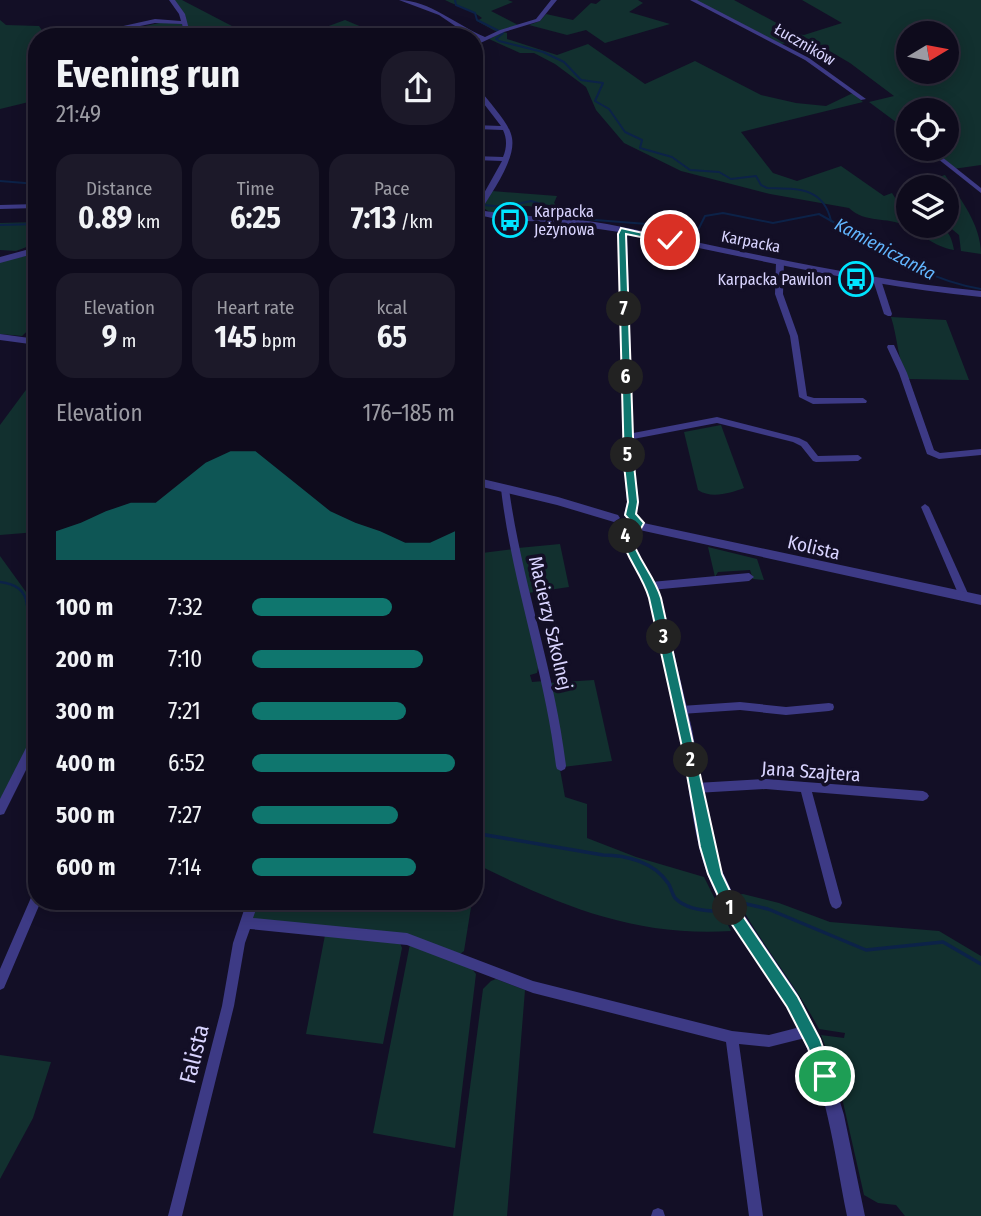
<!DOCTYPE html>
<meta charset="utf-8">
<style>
:root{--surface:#0e0b1c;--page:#1c1929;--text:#f1f3f6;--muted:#9b9ba3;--line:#2e2b3b;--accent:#0f766e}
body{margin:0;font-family:"Fira Sans Condensed",sans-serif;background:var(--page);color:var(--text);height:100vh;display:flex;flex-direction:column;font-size:26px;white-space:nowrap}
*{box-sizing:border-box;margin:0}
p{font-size:23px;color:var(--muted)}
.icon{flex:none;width:38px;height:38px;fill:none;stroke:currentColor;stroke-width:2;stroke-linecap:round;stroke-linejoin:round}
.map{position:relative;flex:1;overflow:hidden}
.side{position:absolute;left:28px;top:28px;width:455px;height:882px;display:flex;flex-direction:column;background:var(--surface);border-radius:28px;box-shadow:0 4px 18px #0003,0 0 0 2px var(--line)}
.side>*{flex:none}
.needle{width:46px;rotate:80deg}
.controls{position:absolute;left:896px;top:21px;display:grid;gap:14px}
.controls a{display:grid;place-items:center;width:63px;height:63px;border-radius:50%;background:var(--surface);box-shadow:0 4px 18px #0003,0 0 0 2px var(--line);font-size:35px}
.pin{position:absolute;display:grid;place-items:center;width:60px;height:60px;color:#fff;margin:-30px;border:4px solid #fff;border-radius:50%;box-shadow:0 2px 7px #0007}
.km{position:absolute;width:35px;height:35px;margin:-18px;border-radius:50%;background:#222;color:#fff;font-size:19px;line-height:35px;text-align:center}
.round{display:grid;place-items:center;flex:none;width:74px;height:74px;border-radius:28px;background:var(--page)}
.summary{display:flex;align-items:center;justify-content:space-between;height:119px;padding:0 28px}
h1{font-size:38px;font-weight:700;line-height:52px}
.figures{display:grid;grid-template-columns:repeat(3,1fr);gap:10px;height:119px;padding:7px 28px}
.figures div{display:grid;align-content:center;border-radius:18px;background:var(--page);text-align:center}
.figures b{font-size:30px;font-weight:700}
.figures small{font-size:19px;font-weight:400}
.figures p{font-size:19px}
.chart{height:196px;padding:14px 28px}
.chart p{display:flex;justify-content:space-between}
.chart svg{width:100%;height:126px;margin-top:7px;fill:var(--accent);opacity:.7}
ul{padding:0 28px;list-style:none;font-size:23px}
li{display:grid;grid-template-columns:112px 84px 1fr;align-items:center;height:52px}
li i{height:18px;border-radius:9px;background:var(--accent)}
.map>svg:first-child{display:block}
</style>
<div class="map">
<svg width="981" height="1216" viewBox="0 0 981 1216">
<rect width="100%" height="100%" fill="#130f26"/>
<g fill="#12302f" fill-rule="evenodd">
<polygon points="174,0 182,0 253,37 191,37"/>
<path d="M445,0H508L513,2L491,11L518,25L497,32L477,21L482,18C471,9 459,7 445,0Z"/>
<polygon points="601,0 638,0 643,3 629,12 670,24 605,43 586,30 567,35 529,25 540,21 546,14 573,20 591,3 596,4"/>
<path d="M695,0H734L797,34L804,35L842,23L802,0H981V165L953,169L930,149H947V110H908V131L869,102L894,96L850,63L809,39L781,44ZM908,33H947V72H908Z"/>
<polygon points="0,20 6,25 39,26 43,32 56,37 37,37 37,72 31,72 37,83 37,100 0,109"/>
<polygon points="345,20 386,37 299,37"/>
<polygon points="164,22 182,24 186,37 93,37"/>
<path d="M503,32L507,33V39L557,55L588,44L645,84L695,61L761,95L796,103L826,106L853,93L863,102L741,132L773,173L797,181L841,166L884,196L892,193L908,218V226C934,226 949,220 954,250C932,246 925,235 906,226C886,216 866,224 849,208L770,194L681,171L624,143L596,110L586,87L555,64L534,53H520L489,39Z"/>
<path d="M945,175C960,199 981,224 981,254L961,251L959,235L947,225V187H923L921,183Z"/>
<path d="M492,191L557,196L554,203L565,212L566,218L549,215V212C539,209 531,205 520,206C506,208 496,220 483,207Z"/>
<polygon points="37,222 37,243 16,251 0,250 0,223"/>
<polygon points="37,253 37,322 22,336 0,334 0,262"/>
<path d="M891,317L946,320L969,380L908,379C897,358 898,339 891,317Z"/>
<polygon points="37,375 37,444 33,455 37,456 37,532 0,535 0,425"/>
<path d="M721,425L744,488C731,493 711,499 698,490L684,432Z"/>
<polygon points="560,544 569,587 528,593 518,548"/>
<polygon points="708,547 757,559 764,580 753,579 750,570 718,572 715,577"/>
<path d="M514,549L539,663L537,673L530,675L532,682L544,681L565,797L587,804V838L636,857L704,877L731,931C634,937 559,905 474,863V554Z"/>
<polygon points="0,556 26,592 37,598 37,738 33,740 0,804"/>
<polygon points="594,680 612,761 563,767 548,683"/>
<path d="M743,894L779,903L830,922L939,931L981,956V1216H905L896,1205L878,1203L864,1195L838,1080L821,1035L844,1038L845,1033L819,1029C794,982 759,942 735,895Z"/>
<polygon points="257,901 472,901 464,951 460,954 407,934 252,919"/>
<polygon points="325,935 400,943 402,948 383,1044 306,1034"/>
<polygon points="410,944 472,969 476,974 455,1148 373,1133"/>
<polygon points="496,979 525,990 507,1216 453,1216 483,989 491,981"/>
<polygon points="0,1055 51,1062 33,1118 0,1179"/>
</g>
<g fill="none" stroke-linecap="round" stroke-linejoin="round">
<g stroke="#0c2248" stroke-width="2">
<path d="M455,0L456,5L475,13L477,20L503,33L496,39L499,41L543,52L564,62L581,80L603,83L595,101L609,109L625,132L642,140L640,148L672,157L690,170L719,172L731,179L756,176L761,185L767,188C796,189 823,186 831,221"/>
<polyline points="0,181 37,184"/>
<path d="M474,204L504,207L531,201L557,209L569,218L647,224L673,236H695L705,216L723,213L773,223L819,214C870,242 923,280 981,289"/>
<polyline points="0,225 37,224"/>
</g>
<path stroke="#0c2248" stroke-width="2.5" d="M0,582C15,584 25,589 27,605L37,610"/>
<g stroke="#0c2248" stroke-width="3.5">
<path d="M474,833L603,855C626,855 654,862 668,883C671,887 672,894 675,898C685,908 699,910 712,911"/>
<polyline points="742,903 768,909 866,950 943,942 981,964"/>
</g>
<g fill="#3d3a85" fill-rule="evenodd">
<polygon points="169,0 175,0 185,14 191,37 185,37 182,24 155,23 90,36 87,34 155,19 181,21 179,14"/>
<path d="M399,0C429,0 458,26 485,37L500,30L536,19L551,0H557L540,21L504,32L474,46V42L480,39L464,32L439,15Z"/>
<polygon points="690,0 697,0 809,58 866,99 861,100 805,60"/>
<path d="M474,85C482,92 489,101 496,110C502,118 510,127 512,138C516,160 491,193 480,212L477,214L475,213L474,211L502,161L474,160V156L503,157C507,147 507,139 503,130L474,129V125L501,126L474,91Z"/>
<polygon points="928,149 932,149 981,188 981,193 928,151"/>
<polygon points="37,204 37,208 0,209 0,205"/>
<polygon points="780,260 784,262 783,294 798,336 807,396 814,398 863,398 867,401 866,403 813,404 799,397 790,336 775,294 776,262"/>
<polygon points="874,278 880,278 881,280 892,314 891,316 888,316 884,314 873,280"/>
<polygon points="888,345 894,345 907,373 934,450 940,453 981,449 981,455 939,459 927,454 899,373 887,347"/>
<polygon points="717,417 799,438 807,442 818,456 858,455 862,458 858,461 816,462 813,461 801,446 793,442 717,423 628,440 624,437 628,434"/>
<path d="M505,486L509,489C522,583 555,672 566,766L565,769L561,771L557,769L556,766C545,672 512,583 501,489Z"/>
<polygon points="925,504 929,507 970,598 968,601 962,601 960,598 921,507"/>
<polygon points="749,573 754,577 749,581 651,590 646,586 651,582"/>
<polygon points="740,702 786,707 829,703 833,704 834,707 833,710 829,711 786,715 740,710 681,714 677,713 676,710 677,707 681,706"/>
<polygon points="32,742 36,744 37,748 4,814 0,815 0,799 28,744"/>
<polygon points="766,779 923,791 927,793 929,796 927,799 923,801 812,792 842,903 840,907 836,909 832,907 830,903 801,792 766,789 696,793 692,791 691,788 692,785 696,783"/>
<polygon points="37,891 37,901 41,901 4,988 0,990 0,969 33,893"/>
<polygon points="247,901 259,901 253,918 407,933 533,981 732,1031 769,1035 808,1025 813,1026 814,1031 813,1036 769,1047 739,1044 763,1216 749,1216 726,1042 533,993 407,945 250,929 245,943 234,1006 182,1216 168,1216 222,1006 233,943"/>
<polygon points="658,1208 663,1210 665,1216 651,1216 653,1210"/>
</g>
<g fill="#3d3a85" fill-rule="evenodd">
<path d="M474,209C518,218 563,216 607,224C731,248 855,279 981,291V297C862,285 745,257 627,233L634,465L639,502L636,515L630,519L624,515L627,502L624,465L618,238L619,232L551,222L501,220L474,214Z"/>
<polygon points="37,247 37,253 0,263 0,257"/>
<polygon points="0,334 37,339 37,345 0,340"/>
<polygon points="474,477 558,497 618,515 620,518 614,522 557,505 474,485"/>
<polygon points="639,522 981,595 981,605 635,529 633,526 635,523"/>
<path d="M625,529L631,533L637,550L661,598L692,729L710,830L718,862L740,909L797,993L818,1035L829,1065L844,1115L865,1216H847C834,1151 826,1082 795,1022C769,971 729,929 708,876C693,836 690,793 683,751C676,713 667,675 658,637C654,621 652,605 646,590C638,570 625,554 619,533Z"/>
</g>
</g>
<path fill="#0f766e" stroke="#fff" stroke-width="2" d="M621,228L674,240L670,243L626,234L634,465L638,502L636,514L644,523L638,534L631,536C637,559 654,575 661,598L722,874L739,910L798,997L820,1039L833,1076L831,1082L825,1084L820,1082L808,1048L787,1007L729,920L708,874L700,847L682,747L649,598C642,574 625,557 620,533L631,528L633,524L625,515L628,502L624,465L618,234Z"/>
<defs>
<g id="bus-ring" transform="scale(1.75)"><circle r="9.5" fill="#130f26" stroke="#00e5ff" stroke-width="1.5"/><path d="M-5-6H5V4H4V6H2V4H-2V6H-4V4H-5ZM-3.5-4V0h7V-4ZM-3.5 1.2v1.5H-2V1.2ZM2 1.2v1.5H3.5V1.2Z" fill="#00e5ff"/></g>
</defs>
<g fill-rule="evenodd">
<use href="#bus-ring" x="510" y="220"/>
<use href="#bus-ring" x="856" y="279"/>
</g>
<g text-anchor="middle" stroke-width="7" stroke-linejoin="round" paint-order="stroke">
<g font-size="16" fill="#d9d4ff" stroke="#130f26">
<text transform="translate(805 44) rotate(30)" y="6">Łuczników</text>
<text transform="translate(751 241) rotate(11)" y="6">Karpacka</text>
</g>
<g font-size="16" fill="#d9d4ff" stroke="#130f26" text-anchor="start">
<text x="534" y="217">Karpacka<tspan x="534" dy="18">Jeżynowa</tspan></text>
<text x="832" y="285" text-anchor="end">Karpacka Pawilon</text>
</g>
<g font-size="18" font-style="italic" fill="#62b6ff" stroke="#130f26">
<text transform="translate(885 249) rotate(28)" y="6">Kamieniczanka</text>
</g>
<g font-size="19" fill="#d9d4ff" stroke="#130f26">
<text transform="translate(814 547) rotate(13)" y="7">Kolista</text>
<text transform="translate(551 623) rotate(77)" y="7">Macierzy Szkolnej</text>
<text transform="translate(811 771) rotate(4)" y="7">Jana Szajtera</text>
</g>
<g font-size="23" fill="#d9d4ff" stroke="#130f26">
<text transform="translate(194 1054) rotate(-76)" y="8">Falista</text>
</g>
</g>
</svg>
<div class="controls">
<a><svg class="needle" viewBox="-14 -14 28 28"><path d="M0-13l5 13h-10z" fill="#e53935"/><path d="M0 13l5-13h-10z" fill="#9b9ba3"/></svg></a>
<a><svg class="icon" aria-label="locate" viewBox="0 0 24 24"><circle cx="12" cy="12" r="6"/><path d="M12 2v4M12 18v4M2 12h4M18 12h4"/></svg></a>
<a><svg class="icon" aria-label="layers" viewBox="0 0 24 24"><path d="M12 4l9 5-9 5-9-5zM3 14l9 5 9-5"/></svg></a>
</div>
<div class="pin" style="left:825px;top:1076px;background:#1e9e55"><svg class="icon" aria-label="arrive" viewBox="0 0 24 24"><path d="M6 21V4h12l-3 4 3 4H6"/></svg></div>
<div class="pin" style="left:670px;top:240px;background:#d93025"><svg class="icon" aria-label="check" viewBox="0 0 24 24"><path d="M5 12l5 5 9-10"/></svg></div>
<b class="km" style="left:730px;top:908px">1</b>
<b class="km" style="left:691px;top:760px">2</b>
<b class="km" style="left:664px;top:637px">3</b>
<b class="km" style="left:626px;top:536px">4</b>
<b class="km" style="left:628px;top:455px">5</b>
<b class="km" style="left:626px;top:377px">6</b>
<b class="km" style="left:624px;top:309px">7</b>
<section class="side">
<div class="summary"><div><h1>Evening run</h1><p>21:49</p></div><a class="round"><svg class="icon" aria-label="share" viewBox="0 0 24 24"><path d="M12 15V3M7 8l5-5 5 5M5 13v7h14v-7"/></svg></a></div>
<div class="figures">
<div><p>Distance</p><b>0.89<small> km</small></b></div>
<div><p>Time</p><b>6:25</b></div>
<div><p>Pace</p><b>7:13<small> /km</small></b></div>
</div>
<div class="figures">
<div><p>Elevation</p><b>9<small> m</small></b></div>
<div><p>Heart rate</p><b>145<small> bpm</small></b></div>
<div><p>kcal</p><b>65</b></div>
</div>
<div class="chart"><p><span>Elevation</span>176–185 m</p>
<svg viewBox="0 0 160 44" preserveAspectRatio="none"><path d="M0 44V34L10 31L20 27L30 24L40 24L50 17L60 10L70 6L80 6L90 13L100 20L110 27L120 31L130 34L140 38L150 38L160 34V44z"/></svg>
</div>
<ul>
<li><b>100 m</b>7:32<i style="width:69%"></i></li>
<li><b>200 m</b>7:10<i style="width:84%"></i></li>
<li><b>300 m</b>7:21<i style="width:76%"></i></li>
<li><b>400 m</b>6:52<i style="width:100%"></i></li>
<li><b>500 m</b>7:27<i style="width:72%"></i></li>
<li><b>600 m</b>7:14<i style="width:81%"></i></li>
</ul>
</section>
</div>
